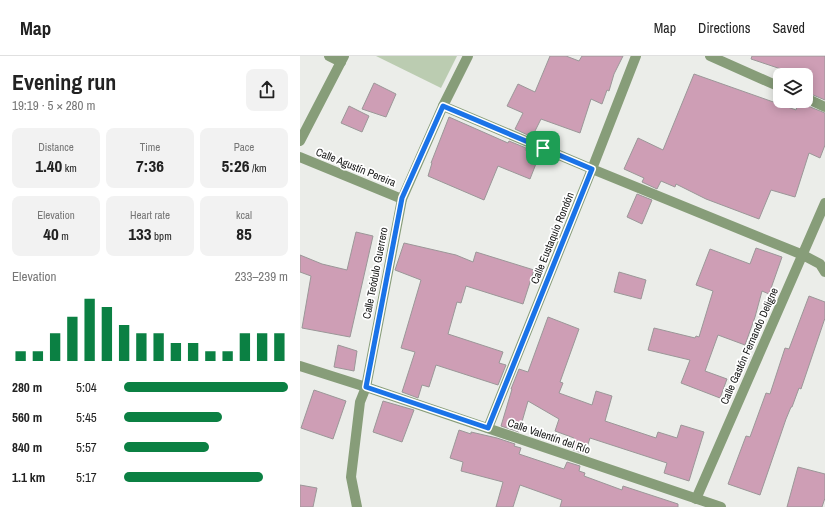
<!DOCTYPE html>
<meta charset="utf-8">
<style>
:root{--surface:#fff;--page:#f2f2f2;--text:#222;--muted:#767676;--line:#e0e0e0;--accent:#0b8043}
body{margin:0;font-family:"Archivo Narrow",sans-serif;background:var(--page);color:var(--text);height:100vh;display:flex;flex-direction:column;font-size:15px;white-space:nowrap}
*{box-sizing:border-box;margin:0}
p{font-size:13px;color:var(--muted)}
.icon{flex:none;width:22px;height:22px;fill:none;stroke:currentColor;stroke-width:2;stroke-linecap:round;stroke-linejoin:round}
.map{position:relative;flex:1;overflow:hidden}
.details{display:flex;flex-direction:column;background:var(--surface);width:300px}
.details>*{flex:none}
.fabs{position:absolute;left:473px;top:12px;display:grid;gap:8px}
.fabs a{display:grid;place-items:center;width:40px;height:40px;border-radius:8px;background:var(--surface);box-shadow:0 2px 10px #0003;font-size:20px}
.pin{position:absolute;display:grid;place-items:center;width:34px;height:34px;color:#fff;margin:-17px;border-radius:8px;box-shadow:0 2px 6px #0006}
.round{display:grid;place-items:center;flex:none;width:42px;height:42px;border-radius:8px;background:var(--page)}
.overview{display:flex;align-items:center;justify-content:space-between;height:68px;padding:0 12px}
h1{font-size:22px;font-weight:800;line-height:30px}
.stats{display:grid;grid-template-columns:repeat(3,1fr);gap:6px;height:68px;padding:4px 12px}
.stats div{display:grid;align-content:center;border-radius:8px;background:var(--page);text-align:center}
.stats b{font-size:17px;font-weight:800}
.stats small{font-size:11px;font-weight:400}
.stats p{font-size:11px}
.chart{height:112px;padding:8px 12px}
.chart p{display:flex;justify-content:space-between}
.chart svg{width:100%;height:72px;margin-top:4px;stroke:var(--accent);stroke-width:6}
ul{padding:0 12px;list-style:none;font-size:13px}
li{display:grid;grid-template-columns:64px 48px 1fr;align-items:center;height:30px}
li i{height:10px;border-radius:5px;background:var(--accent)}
header{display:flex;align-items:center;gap:24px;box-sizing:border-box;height:56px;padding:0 20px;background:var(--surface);border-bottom:1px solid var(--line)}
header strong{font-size:19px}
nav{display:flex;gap:22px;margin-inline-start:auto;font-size:14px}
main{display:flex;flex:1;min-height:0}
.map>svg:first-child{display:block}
</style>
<header>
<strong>Map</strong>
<nav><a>Map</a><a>Directions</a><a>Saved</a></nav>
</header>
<main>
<section class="details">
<div class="overview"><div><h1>Evening run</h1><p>19:19 · 5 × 280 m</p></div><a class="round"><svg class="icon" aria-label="share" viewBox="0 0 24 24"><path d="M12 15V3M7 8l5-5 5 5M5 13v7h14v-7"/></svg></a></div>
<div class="stats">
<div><p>Distance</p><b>1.40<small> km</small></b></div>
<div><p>Time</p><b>7:36</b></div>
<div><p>Pace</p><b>5:26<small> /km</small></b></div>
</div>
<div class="stats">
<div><p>Elevation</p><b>40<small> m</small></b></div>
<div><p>Heart rate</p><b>133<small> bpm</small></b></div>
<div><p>kcal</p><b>85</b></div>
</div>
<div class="chart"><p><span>Elevation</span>233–239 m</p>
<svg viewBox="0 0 160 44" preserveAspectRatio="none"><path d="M5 44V38M15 44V38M25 44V27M35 44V17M45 44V6M55 44V11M65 44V22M75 44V27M85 44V27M95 44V33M105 44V33M115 44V38M125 44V38M135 44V27M145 44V27M155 44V27"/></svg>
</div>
<ul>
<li><b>280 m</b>5:04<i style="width:100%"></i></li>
<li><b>560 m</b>5:45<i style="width:60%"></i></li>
<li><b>840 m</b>5:57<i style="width:52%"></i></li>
<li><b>1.1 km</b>5:17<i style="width:85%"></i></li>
</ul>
</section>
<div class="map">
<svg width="525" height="451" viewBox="0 0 525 451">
<rect width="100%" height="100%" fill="#ebede9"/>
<polygon fill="#bbccb1" points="76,0 157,0 141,32"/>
<g fill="#ce9eb5" stroke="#9b9798">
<polygon points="250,0 266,0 279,5 282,0 323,0 314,18 309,35 307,34 302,48 291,43 280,77 241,63 232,81 215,73 223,57 207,50 218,28 235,36"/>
<polygon points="452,0 525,0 525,44 506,36 506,28 509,19 499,19 451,3"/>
<polygon points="394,18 496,54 499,45 500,45 503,48 525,57 525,89 520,102 509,97 495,141 471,134 459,163 406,143 376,128 375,131 361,125 357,133 342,126 344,122 324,113 338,82 363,94"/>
<polygon points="74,27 96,38 86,61 62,53"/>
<polygon points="49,50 69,60 62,76 41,67"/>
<polygon points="149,61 208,87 209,85 226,92 225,94 239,100 230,123 198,110 184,144 128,120 132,107 131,107"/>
<polygon points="337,138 352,144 342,168 327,161"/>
<polygon points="56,176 73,180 50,281 2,272 11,220 0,216 0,199 22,208 47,214"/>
<polygon points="104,187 156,199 173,206 176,196 234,214 223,248 166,230 161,247 157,246 148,278 203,296 199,307 206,309 198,329 136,309 129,331 122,329 118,342 102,336 115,296 101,292 121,224 95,214"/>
<polygon points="456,192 482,201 469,238 462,235 455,261 445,289 418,279 405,315 427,323 420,342 381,327 390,304 348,294 354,272 395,282 396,280 399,281 413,235 396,229 410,193 450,208"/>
<polygon points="319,216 346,224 341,243 314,236"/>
<polygon points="509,240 525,246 525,262 501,333 499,332 492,351 491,351 486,363 460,439 428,428 446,380 450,381 466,337 470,338 485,292 489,293"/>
<polygon points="248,261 279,273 260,326 263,327 259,337 292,349 296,335 312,340 305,365 356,382 358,376 377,382 381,369 404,376 389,425 364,417 367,407 290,382 285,398 271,393 274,382 255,375 259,363 228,345 219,376 201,370 212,333 211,333 219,313 228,316"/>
<polygon points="38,289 57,295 54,315 34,311"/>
<polygon points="14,334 46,345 33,383 1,372"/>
<polygon points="83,345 114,354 102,386 73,376"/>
<polygon points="159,374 171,378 171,376 197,382 215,388 214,390 221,392 219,398 264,413 267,406 280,410 279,415 285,417 284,420 322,434 323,430 378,448 378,451 260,451 262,444 220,429 213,451 196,451 203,426 161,415 163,406 150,402"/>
<polygon points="498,411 525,418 525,442 522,451 487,451"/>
<polygon points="0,429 17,432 13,451 0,451"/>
</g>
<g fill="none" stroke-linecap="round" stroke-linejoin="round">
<g stroke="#879d79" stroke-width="10">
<polyline points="29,0 41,6"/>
<polyline points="410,0 480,31"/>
<polyline points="506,42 525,51"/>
<polyline points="143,50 292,113 503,199 520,208 525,216"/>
<polyline points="0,85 44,0"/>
<polyline points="0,101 102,143"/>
<polyline points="0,310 66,331 421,451"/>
<polyline points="188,372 292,113 336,0"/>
<polyline points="396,443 525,147"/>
<polyline points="57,451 51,421 60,346 66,331 102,143 143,50 168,0"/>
</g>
</g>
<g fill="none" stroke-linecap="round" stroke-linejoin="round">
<g stroke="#fff" stroke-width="8">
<polygon id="route" points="143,50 292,113 188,372 66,331 102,142"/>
</g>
<use href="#route" stroke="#1a73e8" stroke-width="5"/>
</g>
<g text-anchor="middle" stroke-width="3.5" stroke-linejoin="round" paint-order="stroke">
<g font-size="11" fill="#161716" stroke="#fff">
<text transform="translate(56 111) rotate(22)" y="4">Calle Agustín Pereira</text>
<text transform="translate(252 182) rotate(-68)" y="4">Calle Eustaquio Rondón</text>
<text transform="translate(75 217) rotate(-79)" y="4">Calle Teódulo Guerrero</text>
<text transform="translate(449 290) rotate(-66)" y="4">Calle Gastón Fernando Deligne</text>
<text transform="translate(249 380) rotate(19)" y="4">Calle Valentín del Río</text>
</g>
</g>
</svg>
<div class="fabs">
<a><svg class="icon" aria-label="layers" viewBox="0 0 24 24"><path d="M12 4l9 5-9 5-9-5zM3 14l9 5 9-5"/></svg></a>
</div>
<div class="pin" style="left:243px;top:92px;background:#1e9e55"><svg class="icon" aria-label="arrive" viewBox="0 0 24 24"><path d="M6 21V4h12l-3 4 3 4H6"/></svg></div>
</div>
</main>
